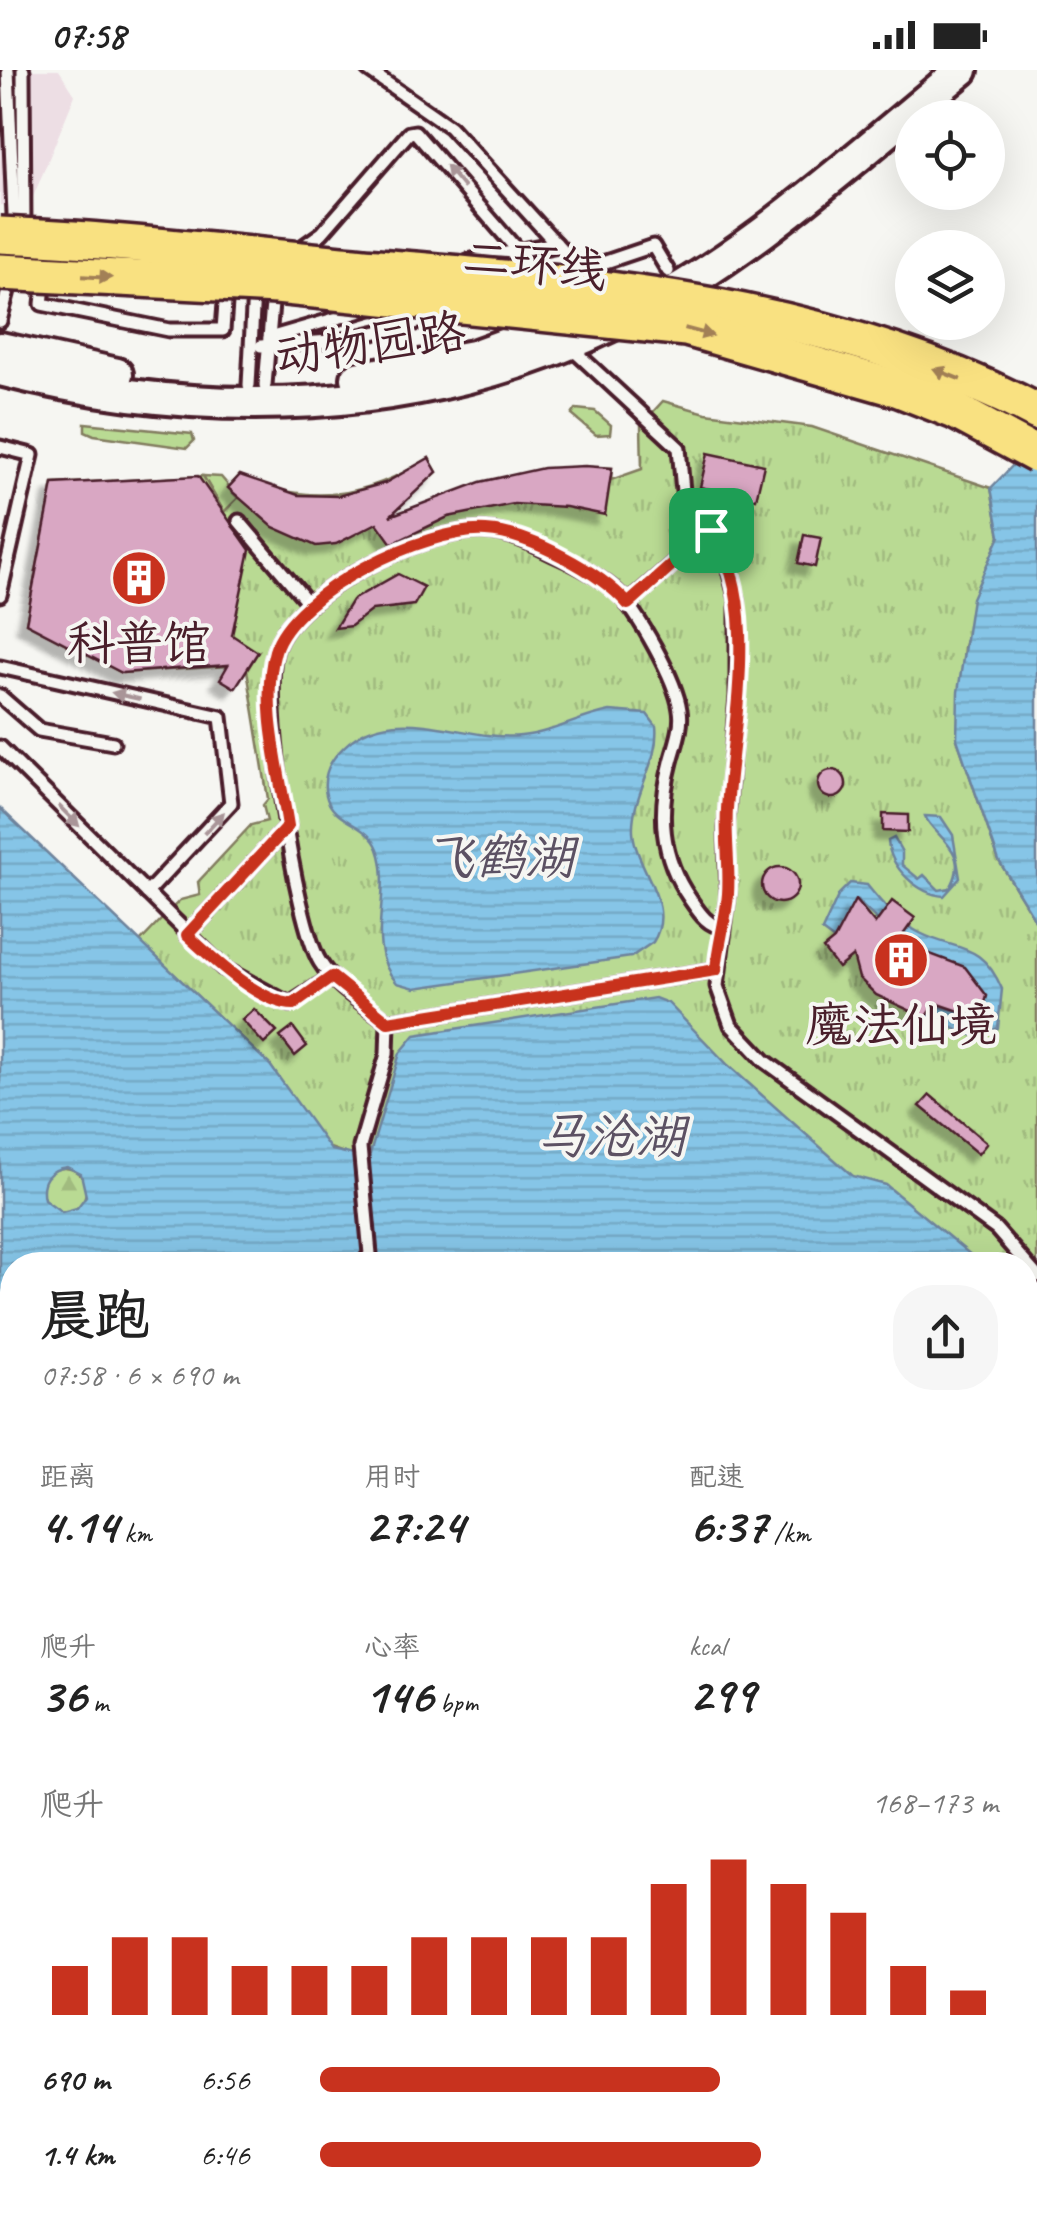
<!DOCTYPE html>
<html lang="zh">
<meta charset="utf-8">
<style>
:root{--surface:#fff;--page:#f6f6f6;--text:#222;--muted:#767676;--accent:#c8321e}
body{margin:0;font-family:Caveat,"LXGW WenKai TC",sans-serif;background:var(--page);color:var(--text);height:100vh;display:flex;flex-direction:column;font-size:38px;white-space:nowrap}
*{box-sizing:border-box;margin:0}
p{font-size:32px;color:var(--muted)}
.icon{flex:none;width:55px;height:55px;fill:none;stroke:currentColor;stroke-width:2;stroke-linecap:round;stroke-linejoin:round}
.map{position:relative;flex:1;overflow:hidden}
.drawer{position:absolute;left:0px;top:1182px;width:1038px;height:962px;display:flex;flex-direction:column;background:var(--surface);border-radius:40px 40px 0 0;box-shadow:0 10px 40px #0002}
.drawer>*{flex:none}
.tools{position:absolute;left:895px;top:30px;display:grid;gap:20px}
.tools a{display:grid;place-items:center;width:110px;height:110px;border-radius:50%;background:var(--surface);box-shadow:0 10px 40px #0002;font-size:50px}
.pin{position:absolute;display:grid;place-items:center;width:85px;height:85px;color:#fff;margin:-42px;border-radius:20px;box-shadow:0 5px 15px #0006}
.round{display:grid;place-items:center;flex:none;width:105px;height:105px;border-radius:40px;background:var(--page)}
.summary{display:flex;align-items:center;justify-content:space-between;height:170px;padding:0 40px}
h1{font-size:55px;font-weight:700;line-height:75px}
.stats{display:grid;grid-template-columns:repeat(3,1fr);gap:15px;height:170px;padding:10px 40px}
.stats div{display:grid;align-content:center}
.stats b{font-size:50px;font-weight:700}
.stats small{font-size:28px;font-weight:400}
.stats p{font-size:28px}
.chart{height:280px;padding:20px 40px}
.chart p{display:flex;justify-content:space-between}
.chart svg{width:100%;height:180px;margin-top:10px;stroke:var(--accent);stroke-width:6}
ul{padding:0 40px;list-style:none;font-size:32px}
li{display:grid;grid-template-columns:160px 120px 1fr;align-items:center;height:75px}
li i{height:25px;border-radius:12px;background:var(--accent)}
.status{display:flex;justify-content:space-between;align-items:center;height:70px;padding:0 50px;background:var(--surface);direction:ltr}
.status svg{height:28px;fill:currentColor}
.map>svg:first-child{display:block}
</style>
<div class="status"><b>07:58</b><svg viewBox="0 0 49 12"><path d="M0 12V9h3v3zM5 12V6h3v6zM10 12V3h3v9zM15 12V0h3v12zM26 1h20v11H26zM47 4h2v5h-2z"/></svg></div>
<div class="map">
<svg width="1037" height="2143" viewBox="0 0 1037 2143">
<defs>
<pattern id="forest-firs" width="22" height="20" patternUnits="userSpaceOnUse" patternTransform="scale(2.5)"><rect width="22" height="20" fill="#b9da93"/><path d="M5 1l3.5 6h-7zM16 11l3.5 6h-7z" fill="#a1bb7f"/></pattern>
<pattern id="park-tufts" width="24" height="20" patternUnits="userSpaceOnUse" patternTransform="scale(2.5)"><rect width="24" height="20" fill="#b9da93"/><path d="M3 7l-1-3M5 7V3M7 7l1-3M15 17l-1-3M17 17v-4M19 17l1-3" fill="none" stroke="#a1bb7f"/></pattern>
<pattern id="water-rules" width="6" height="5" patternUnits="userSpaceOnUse" patternTransform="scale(2.5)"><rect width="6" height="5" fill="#86c5e7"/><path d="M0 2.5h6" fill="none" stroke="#75a9c6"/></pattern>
<filter id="shadow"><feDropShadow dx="-9" dy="9" stdDeviation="2.5" flood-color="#0004"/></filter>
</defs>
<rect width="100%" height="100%" fill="#f6f6f2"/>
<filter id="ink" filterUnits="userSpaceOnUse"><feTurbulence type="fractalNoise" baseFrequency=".01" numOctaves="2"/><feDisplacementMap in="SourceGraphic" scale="20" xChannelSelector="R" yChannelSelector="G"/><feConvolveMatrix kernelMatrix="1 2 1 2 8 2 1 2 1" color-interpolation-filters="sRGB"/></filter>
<g filter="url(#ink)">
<polygon fill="#eddee4" points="0,0 59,0 75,25 29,137 0,135"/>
<g fill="#b9da93" stroke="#827c5f" stroke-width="2.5">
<polygon points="576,339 595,341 611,355 610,364 596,365 572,345"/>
<polygon points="85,353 192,364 194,371 187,378 94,365 85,361"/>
<polygon points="203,406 221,407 239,428 224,442"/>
<polygon points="12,1972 12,2029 0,2034 0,1984"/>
</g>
<g fill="url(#forest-firs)" stroke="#827c5f" stroke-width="2.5">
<circle cx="64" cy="1120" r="22"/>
<polygon points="12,1707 12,1849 0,1837 0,1709"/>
</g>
<g fill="url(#park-tufts)" stroke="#827c5f" stroke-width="2.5">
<path d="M663,331L706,343L812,357L991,418L1000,466L984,502L964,577L957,669L999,791L1037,853V2143H0V2034L12,2029V2132H1025V1195H305L350,1085L324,1076L270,995L140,872L180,830L200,825L198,812L251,755L267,751L263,735L268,729L247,600L258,582L228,596L122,603L26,553L53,414L203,406L224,442L238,428L228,418L240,405C308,438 367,427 429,388L437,402L391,442L396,450C468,418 532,391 612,398L611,410L642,399L641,355Z"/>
<polygon points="0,1425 12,1430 12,1700 0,1701"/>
</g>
<g fill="url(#water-rules)" stroke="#6e839c" stroke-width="2.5" fill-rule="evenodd">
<polygon points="1037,383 1037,853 999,791 957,669 958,622 972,528 1000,466 991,418 1017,391"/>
<path d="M610,641L647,644L656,656C660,692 631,725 633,762C636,800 677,835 653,872L631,887L415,918L397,913C362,874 394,822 378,779C368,753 332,753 326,725C322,710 328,694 338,683C388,625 460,672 521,666C552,663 579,647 610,641Z"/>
<path d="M0,738L270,995L331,1080L363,1087L370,1084L400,983L415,965L655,928L668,933L728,995L853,1106L886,1115L983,1195H12V1430L0,1425ZM67,1097L81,1104L86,1126L77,1138L62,1142L44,1129C40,1112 48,1099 67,1097Z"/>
<path d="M925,746L941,747L953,765L960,808L944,826C918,824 890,798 888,771L894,768L902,782V795L919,809L924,805L939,820L950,818C973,780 932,766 925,746Z"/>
<path d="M850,813L867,815C882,834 898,852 920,863C957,882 981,870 1002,919L998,958L974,966L926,948L936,936L978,945L987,926L965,897L904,875L857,831L834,870L822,861L839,824Z"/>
<polygon points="1025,1264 1037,1347 1037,1521 1025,1518"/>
</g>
<g fill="#d9a7c3" stroke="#4a1f2b" stroke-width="2.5" filter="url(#shadow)">
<polygon points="708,383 764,395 756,429 700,417"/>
<polygon points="429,388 437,402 390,446 480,412 543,398 585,396 612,398 605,445 566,437 514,434 448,447 392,474 377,453 336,474 316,476 273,457 228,418 240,405 298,425 338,426 385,413"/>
<polygon points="198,406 250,480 232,565 258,582 235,618 220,609 228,595 122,603 26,553 53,414"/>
<polygon points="804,465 821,468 815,497 798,493"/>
<polygon points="398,504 424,517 414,535 372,540 351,556 335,558 352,530"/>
<circle cx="832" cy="714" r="14"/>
<polygon points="883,744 908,745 908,762 883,761"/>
<circle cx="780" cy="815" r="18"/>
<polygon points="855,830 875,854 892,831 915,848 898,872 965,897 987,926 982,943 968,944 936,933 926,948 876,925 859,908 853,886 838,898 823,879 834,870"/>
<polygon points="254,939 277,962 264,974 242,950"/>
<polygon points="293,957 307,976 295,986 280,967"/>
<polygon points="930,1025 987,1073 978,1084 920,1036"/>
</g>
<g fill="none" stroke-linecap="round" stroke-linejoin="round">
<g stroke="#4a1f2b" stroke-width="19">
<g id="service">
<polyline points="368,0 450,57 574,193"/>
<polyline points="298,180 322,163 409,63 415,62 518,181"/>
<polyline points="467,191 556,173"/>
<polyline points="530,197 570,189"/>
<polyline points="4,199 14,144 8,0"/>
<polyline points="570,204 653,176 668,201"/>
<polyline points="45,207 42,234 169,260 223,260 226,220"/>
<polyline points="0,251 24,160 23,0"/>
<polyline points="269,268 372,238"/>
<polyline points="261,276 344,270 444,246"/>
<polyline points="569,276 679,378 683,421 724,481 737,530 737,626 726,758 728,826 717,916 731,955 765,991 996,1159 1037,1206"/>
<polyline points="249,315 254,220"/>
<polyline points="265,315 273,222"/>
<polyline points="0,377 32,385 0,525"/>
<polyline points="239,451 310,535"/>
<polyline points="627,534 711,460"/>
<polyline points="0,597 221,647 231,733 147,823"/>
<polyline points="0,626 39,660 113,673"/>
<polyline points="0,677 223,898 290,934 332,907"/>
<polyline points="187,865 288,756"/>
<path d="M716,900L388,952C365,934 336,918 320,892C295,852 261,624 276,579C295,521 427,457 486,461C510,462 536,476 557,486C577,495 599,506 616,521C638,542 676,610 680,640C683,657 675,676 671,692C658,741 660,786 690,829C699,842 707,856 723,857"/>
<polyline points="362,1195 370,1184 360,1077 387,984 388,952"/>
<polyline points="1025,1517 1037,1479"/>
<polyline points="1025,1551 1037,1609"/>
<polyline points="0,1613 12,1611"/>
<polyline points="0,1740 12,1741"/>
<polyline points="1025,1779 1037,1776"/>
<polyline points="990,2132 1010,2143"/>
<polyline points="187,2143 190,2132"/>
</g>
</g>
<g stroke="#4a1f2b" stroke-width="38">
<g id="secondary">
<polyline points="0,278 117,304"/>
<path d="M0,300C204,352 422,347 614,254C742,193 853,89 962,0"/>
<polyline points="357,308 473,286 582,246"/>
</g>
</g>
<use href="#service" stroke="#f6f6f2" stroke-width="11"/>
<use href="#secondary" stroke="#f6f6f2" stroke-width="30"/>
<g stroke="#4a1f2b" stroke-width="42" stroke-linecap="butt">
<g id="trunk-bridge">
<path d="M0,165C126,170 251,186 377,197C601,215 834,236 1037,342"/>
<polyline points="0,202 276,216 686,258 899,319 955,341 1037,385"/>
</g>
</g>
<use href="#trunk-bridge" stroke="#f9e181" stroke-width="35"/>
</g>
<defs><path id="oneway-solid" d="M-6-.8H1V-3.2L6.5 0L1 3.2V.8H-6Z" transform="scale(2.5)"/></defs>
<g fill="#a99598">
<use href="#oneway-solid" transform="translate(455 107) rotate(-130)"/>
<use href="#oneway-solid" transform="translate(126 626) rotate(-167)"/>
<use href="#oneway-solid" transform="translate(69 746) rotate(45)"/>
<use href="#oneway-solid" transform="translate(214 753) rotate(-47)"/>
</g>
<g fill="#a28056">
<use href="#oneway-solid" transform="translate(97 207) rotate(3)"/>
<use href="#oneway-solid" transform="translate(699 262) rotate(15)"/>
<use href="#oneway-solid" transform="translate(947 304) rotate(-158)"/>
</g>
</g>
<g fill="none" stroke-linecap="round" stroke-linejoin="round" filter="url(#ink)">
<g stroke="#fff" stroke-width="20">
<path id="route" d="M711,460C762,530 732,658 727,739C725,768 730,796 728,824C726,850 718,875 716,900L388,952L332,907L294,934C260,934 211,887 187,865L288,756C280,703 260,634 275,581C293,521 428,457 486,461C528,463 600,502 628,534Z"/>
</g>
<use href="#route" stroke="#c8321e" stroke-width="12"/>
</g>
<defs>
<g id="building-disc" transform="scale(2.875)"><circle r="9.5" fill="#c8321e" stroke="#f6f6f2"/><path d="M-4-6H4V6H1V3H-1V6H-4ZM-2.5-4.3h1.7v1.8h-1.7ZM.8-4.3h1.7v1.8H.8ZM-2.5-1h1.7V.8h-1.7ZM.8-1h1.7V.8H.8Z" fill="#fff"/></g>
</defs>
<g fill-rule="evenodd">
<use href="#building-disc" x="139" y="508"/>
<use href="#building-disc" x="901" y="890"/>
</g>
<g text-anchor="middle" stroke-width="8" stroke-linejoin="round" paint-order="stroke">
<g font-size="48" fill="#4a1f2b" stroke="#f6f6f2">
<text transform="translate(535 193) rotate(6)" y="17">二环线</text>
<text transform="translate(370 273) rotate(-8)" y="17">动物园路</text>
</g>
<g font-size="48" fill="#4a1f2b" stroke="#f6f6f2">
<text x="139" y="589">科普馆</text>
<text x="901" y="971">魔法仙境</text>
</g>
<g font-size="50" font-style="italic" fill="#5c5163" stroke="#f6f6f2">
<text x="500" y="804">飞鹤湖</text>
<text x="611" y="1083">马沧湖</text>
</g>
</g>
</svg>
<div class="tools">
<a><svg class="icon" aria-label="locate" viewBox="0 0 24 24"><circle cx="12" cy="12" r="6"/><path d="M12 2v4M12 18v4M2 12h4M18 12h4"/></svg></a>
<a><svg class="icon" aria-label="layers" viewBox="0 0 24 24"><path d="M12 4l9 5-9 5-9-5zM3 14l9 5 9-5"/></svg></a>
</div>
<div class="pin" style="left:711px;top:460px;background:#1e9e55"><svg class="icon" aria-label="arrive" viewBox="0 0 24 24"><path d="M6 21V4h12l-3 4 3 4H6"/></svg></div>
<section class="drawer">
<div class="summary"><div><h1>晨跑</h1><p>07:58 · 6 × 690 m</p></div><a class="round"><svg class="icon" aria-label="share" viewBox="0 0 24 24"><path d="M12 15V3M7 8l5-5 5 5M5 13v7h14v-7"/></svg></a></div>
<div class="stats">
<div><p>距离</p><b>4.14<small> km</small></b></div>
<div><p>用时</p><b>27:24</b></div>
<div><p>配速</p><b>6:37<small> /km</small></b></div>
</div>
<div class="stats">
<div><p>爬升</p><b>36<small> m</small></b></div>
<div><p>心率</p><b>146<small> bpm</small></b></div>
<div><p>kcal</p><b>299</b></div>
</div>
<div class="chart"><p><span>爬升</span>168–173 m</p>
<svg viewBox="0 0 160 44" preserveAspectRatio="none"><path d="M5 44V32M15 44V25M25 44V25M35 44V32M45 44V32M55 44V32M65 44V25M75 44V25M85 44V25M95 44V25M105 44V12M115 44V6M125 44V12M135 44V19M145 44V32M155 44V38"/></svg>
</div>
<ul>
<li><b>690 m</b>6:56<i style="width:59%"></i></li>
<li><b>1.4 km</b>6:46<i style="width:65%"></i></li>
</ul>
</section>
</div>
